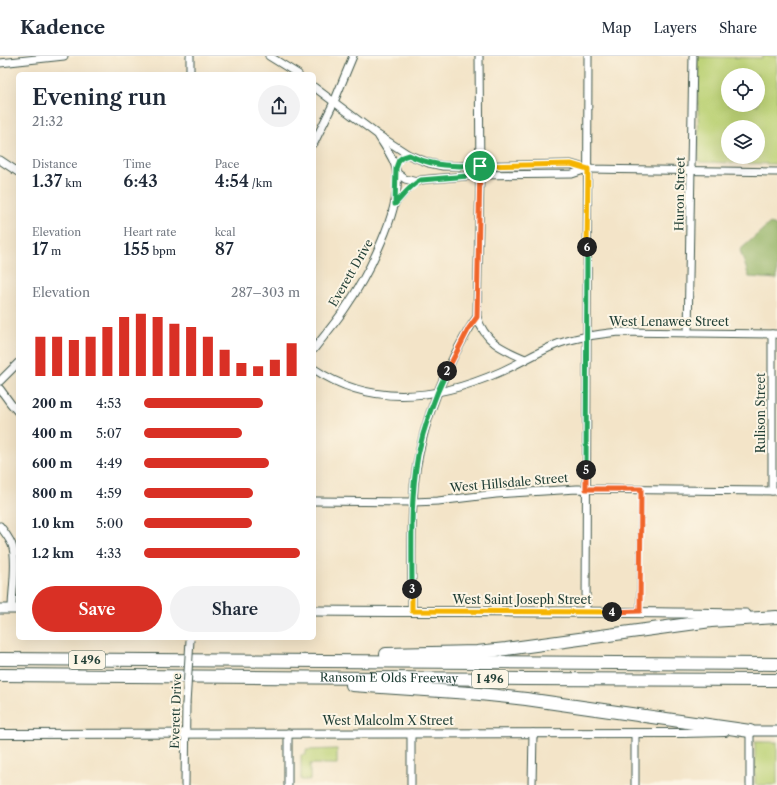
<!DOCTYPE html>
<meta charset="utf-8">
<style>
:root{--surface:#fff;--page:#f2f2f3;--text:#1f2937;--muted:#747a83;--line:#e0e1e3;--accent:#d93025}
body{margin:0;font-family:"Libre Caslon Text",serif;background:var(--page);color:var(--text);height:100vh;display:flex;flex-direction:column;font-size:15px;white-space:nowrap}
*{box-sizing:border-box;margin:0}
p{font-size:13px;color:var(--muted)}
.icon{flex:none;width:22px;height:22px;fill:none;stroke:currentColor;stroke-width:2;stroke-linecap:round;stroke-linejoin:round}
.map{position:relative;flex:1;overflow:hidden}
.panel{position:absolute;left:16px;top:16px;width:300px;height:568px;display:flex;flex-direction:column;background:var(--surface);border-radius:6px;box-shadow:0 4px 16px #0002}
.panel>*{flex:none}
.tools{position:absolute;left:721px;top:12px;display:grid;gap:8px}
.tools a{display:grid;place-items:center;width:44px;height:44px;border-radius:50%;background:var(--surface);box-shadow:0 4px 16px #0002;font-size:20px}
.pin{position:absolute;display:grid;place-items:center;width:34px;height:34px;color:#fff;margin:-17px;border:2px solid #fff;border-radius:50%;box-shadow:0 1px 4px #0007}
.km{position:absolute;width:20px;height:20px;margin:-10px;border-radius:50%;background:#222;color:#fff;font-size:11px;line-height:20px;text-align:center}
.round{display:grid;place-items:center;flex:none;width:42px;height:42px;border-radius:21px;background:var(--page)}
.headline{display:flex;align-items:center;justify-content:space-between;height:68px;padding:0 16px}
h1{font-size:22px;font-weight:600;line-height:30px}
.figures{display:grid;grid-template-columns:repeat(3,1fr);gap:6px;height:68px;padding:4px 16px}
.figures div{display:grid;align-content:center}
.figures b{font-size:17px;font-weight:600}
.figures small{font-size:11px;font-weight:400}
.figures p{font-size:11px}
.chart{height:112px;padding:8px 16px}
.chart p{display:flex;justify-content:space-between}
.chart svg{width:100%;height:72px;margin-top:4px;stroke:var(--accent);stroke-width:6}
.cta{display:flex;gap:8px;margin-top:auto;padding:8px 16px}
.cta a{flex:1;height:46px;border-radius:24px;background:var(--accent);color:#fff;font-size:16px;font-weight:600;line-height:46px;text-align:center}
.cta a+a{background:var(--page);color:var(--text)}
ul{padding:0 16px;list-style:none;font-size:13px}
li{display:grid;grid-template-columns:64px 48px 1fr;align-items:center;height:30px}
li i{height:10px;border-radius:5px;background:var(--accent)}
header{display:flex;align-items:center;gap:24px;box-sizing:border-box;height:56px;padding:0 20px;background:var(--surface);border-bottom:1px solid var(--line)}
header strong{font-size:19px}
nav{display:flex;gap:22px;margin-inline-start:auto;font-size:14px}
.map>svg:first-child{display:block}
</style>
<header>
<strong>Kadence</strong>
<nav><a>Map</a><a>Layers</a><a>Share</a></nav>
</header>
<div class="map">
<svg width="777" height="729" viewBox="0 0 777 729">
<rect width="100%" height="100%" fill="#fcf5e5"/>
<filter id="ink" filterUnits="userSpaceOnUse"><feTurbulence type="fractalNoise" baseFrequency=".025" numOctaves="2"/><feDisplacementMap in="SourceGraphic" scale="8" xChannelSelector="R" yChannelSelector="G"/><feConvolveMatrix kernelMatrix="1 2 1 2 8 2 1 2 1" color-interpolation-filters="sRGB"/></filter>
<filter id="wash" filterUnits="userSpaceOnUse"><feTurbulence type="fractalNoise" baseFrequency=".012" numOctaves="4" result="noise"/><feDisplacementMap in="SourceGraphic" scale="16" xChannelSelector="R" yChannelSelector="G"/><feGaussianBlur stdDeviation="0.9" result="paint"/><feColorMatrix in="noise" values="0 0 0 0 0 0 0 0 0 0 0 0 0 0 0 0 0 1.4 0 .05"/><feComposite in="paint" operator="in"/></filter>
<g filter="url(#wash)">
<rect width="100%" height="100%" fill="#f3e4c8"/>
<g fill="#bcd276" stroke="#6e8855" fill-rule="evenodd">
<path d="M763,0H777V108L699,106L697,1L763,2ZM728,19H758V49H728ZM728,71H758V101H728Z"/>
<rect x="755" y="686" width="22" height="43"/>
<polygon points="337,693 337,708 310,708 310,724 301,724 301,699 306,699 306,694"/>
</g>
<polygon fill="#95b467" stroke="#5a784e" points="770,167 777,171 777,223 749,221 740,194"/>
</g>
<g filter="url(#ink)">
<g fill="none" stroke-linecap="round" stroke-linejoin="round">
<g stroke="#3f564a" stroke-width="5.5">
<g id="service">
<polyline points="396,111 399,104 408,99"/>
<polyline points="396,148 416,126"/>
<polyline points="639,555 641,433"/>
</g>
</g>
<g stroke="#3f564a" stroke-width="9">
<g id="minor">
<polyline points="269,0 298,18"/>
<polyline points="0,7 64,0"/>
<polyline points="190,18 190,0"/>
<polyline points="314,31 378,79 409,99 429,107 443,110 457,110 571,108 588,113 777,116"/>
<polyline points="314,87 334,46 353,0"/>
<polyline points="0,104 18,116"/>
<polyline points="397,117 405,123 417,126 421,124 430,123 480,119 572,118 587,113"/>
<path d="M477,261C485,286 502,293 525,303"/>
<polyline points="688,277 693,0"/>
<path d="M314,293C324,280 335,267 344,254C365,224 405,150 396,113C394,102 385,91 379,81"/>
<path d="M314,313C372,352 439,343 500,316C518,308 536,297 555,289C575,281 598,278 620,276L777,278"/>
<polyline points="0,325 18,307"/>
<polyline points="0,333 11,348 18,356"/>
<polyline points="772,435 772,278"/>
<polyline points="314,445 413,446 438,445 496,438 577,433 777,435"/>
<path d="M0,470C5,477 11,484 13,492C17,510 12,534 12,553"/>
<path d="M412,555C412,519 411,482 413,446C415,394 431,346 454,300C461,287 468,273 477,261L480,119L479,0"/>
<polyline points="586,556 588,0"/>
<polyline points="635,677 635,729"/>
<polyline points="185,729 186,648"/>
<polyline points="288,729 288,677"/>
<polyline points="411,729 411,677"/>
<polyline points="532,729 533,677"/>
<polyline points="750,729 750,675"/>
</g>
</g>
<g stroke="#3f564a" stroke-width="10">
<polyline id="tertiary" points="0,678 682,677 725,676"/>
</g>
<g stroke="#3f564a" stroke-width="11">
<g id="secondary">
<polyline points="0,553 18,553"/>
<path d="M314,555C458,556 602,555 746,558"/>
<polyline points="750,675 777,675"/>
</g>
</g>
<g stroke="#3f564a" stroke-width="14">
<g id="motorway">
<polyline points="386,598 477,596 506,593 711,565 777,561"/>
<polyline points="0,603 777,608"/>
<path id="s1" d="M0,619L525,623L777,624"/>
<polyline points="352,629 470,637 526,643 750,675"/>
</g>
</g>
<use href="#service" stroke="#fff" stroke-width="3.5"/>
<use href="#minor" stroke="#fff" stroke-width="7"/>
<use href="#tertiary" stroke="#fff" stroke-width="8"/>
<use href="#secondary" stroke="#fff" stroke-width="9"/>
<use href="#motorway" stroke="#fff" stroke-width="12"/>
<g stroke="#3f564a" stroke-width="9" stroke-linecap="butt">
<polyline id="minor-bridge" points="186,648 190,584"/>
</g>
<use href="#minor-bridge" stroke="#fff" stroke-width="7"/>
</g>
</g>
<g fill="none" stroke-linecap="round" stroke-linejoin="round" filter="url(#ink)">
<g stroke="#fff" stroke-width="8">
<path id="split-1" d="M469,110C447,110 429,109 409,99L403,101L399,104L396,112L395,148C403,140 410,129 421,124L480,119V110"/>
</g>
<g stroke="#fff" stroke-width="8">
<polyline id="split-2" points="447,315 469,272 477,261 480,110 469,110"/>
</g>
<g stroke="#fff" stroke-width="8">
<path id="split-3" d="M412,533C412,488 410,443 418,399C424,370 434,342 447,315"/>
</g>
<g stroke="#fff" stroke-width="8">
<polyline id="split-4" points="412,533 412,555 612,556"/>
</g>
<g stroke="#fff" stroke-width="8">
<polyline id="split-5" points="586,414 586,433 641,433 640,555 612,556"/>
</g>
<g stroke="#fff" stroke-width="8">
<polyline id="split-6" points="586,414 587,191"/>
</g>
<g stroke="#fff" stroke-width="8">
<polyline id="split-7" points="480,110 571,108 588,113 587,191"/>
</g>
<use href="#split-1" stroke="#22a559" stroke-width="5"/>
<use href="#split-2" stroke="#f0652b" stroke-width="5"/>
<use href="#split-3" stroke="#22a559" stroke-width="5"/>
<use href="#split-4" stroke="#f5b400" stroke-width="5"/>
<use href="#split-5" stroke="#f0652b" stroke-width="5"/>
<use href="#split-6" stroke="#22a559" stroke-width="5"/>
<use href="#split-7" stroke="#f5b400" stroke-width="5"/>
</g>
<g text-anchor="middle" stroke-width="4" stroke-linejoin="round" paint-order="stroke">
<g fill="#fcf5e5" stroke="#617469" stroke-width="1">
<rect x="69" y="595" width="36" height="18" rx="3"/>
<rect x="472" y="614" width="36" height="18" rx="3"/>
</g>
<g font-size="11" font-weight="bold" fill="#1f3d34">
<text x="87" y="608">I 496</text>
<text x="490" y="627">I 496</text>
</g>
<g font-size="12" fill="#1f3d34" stroke="#fcf5e5">
<text transform="translate(680 138) rotate(-89)" y="4">Huron Street</text>
<text transform="translate(351 217) rotate(-60)" y="4">Everett Drive</text>
<text x="669" y="270">West Lenawee Street</text>
<text transform="translate(761 357) rotate(-90)" y="4">Rulison Street</text>
<text transform="translate(509 427) rotate(-5)" y="4">West Hillsdale Street</text>
<text x="522" y="548">West Saint Joseph Street</text>
<text dy="4" stroke="none"><textPath href="#s1" startOffset="389">Ransom E Olds Freeway</textPath></text>
<text transform="translate(176 655) rotate(-88)" y="4">Everett Drive</text>
<text x="388" y="669">West Malcolm X Street</text>
</g>
</g>
</svg>
<div class="tools">
<a><svg class="icon" aria-label="locate" viewBox="0 0 24 24"><circle cx="12" cy="12" r="6"/><path d="M12 2v4M12 18v4M2 12h4M18 12h4"/></svg></a>
<a><svg class="icon" aria-label="layers" viewBox="0 0 24 24"><path d="M12 4l9 5-9 5-9-5zM3 14l9 5 9-5"/></svg></a>
</div>
<div class="pin" style="left:480px;top:110px;background:#1e9e55"><svg class="icon" aria-label="arrive" viewBox="0 0 24 24"><path d="M6 21V4h12l-3 4 3 4H6"/></svg></div>
<b class="km" style="left:447px;top:315px">2</b>
<b class="km" style="left:412px;top:533px">3</b>
<b class="km" style="left:612px;top:556px">4</b>
<b class="km" style="left:586px;top:414px">5</b>
<b class="km" style="left:587px;top:191px">6</b>
<section class="panel">
<div class="headline"><div><h1>Evening run</h1><p>21:32</p></div><a class="round"><svg class="icon" aria-label="share" viewBox="0 0 24 24"><path d="M12 15V3M7 8l5-5 5 5M5 13v7h14v-7"/></svg></a></div>
<div class="figures">
<div><p>Distance</p><b>1.37<small> km</small></b></div>
<div><p>Time</p><b>6:43</b></div>
<div><p>Pace</p><b>4:54<small> /km</small></b></div>
</div>
<div class="figures">
<div><p>Elevation</p><b>17<small> m</small></b></div>
<div><p>Heart rate</p><b>155<small> bpm</small></b></div>
<div><p>kcal</p><b>87</b></div>
</div>
<div class="chart"><p><span>Elevation</span>287–303 m</p>
<svg viewBox="0 0 160 44" preserveAspectRatio="none"><path d="M5 44V20M15 44V20M25 44V22M35 44V20M45 44V14M55 44V8M65 44V6M75 44V8M85 44V12M95 44V14M105 44V20M115 44V28M125 44V36M135 44V38M145 44V34M155 44V24"/></svg>
</div>
<ul>
<li><b>200 m</b>4:53<i style="width:76%"></i></li>
<li><b>400 m</b>5:07<i style="width:63%"></i></li>
<li><b>600 m</b>4:49<i style="width:80%"></i></li>
<li><b>800 m</b>4:59<i style="width:70%"></i></li>
<li><b>1.0 km</b>5:00<i style="width:69%"></i></li>
<li><b>1.2 km</b>4:33<i style="width:100%"></i></li>
</ul>
<div class="cta"><a>Save</a><a>Share</a></div>
</section>
</div>
